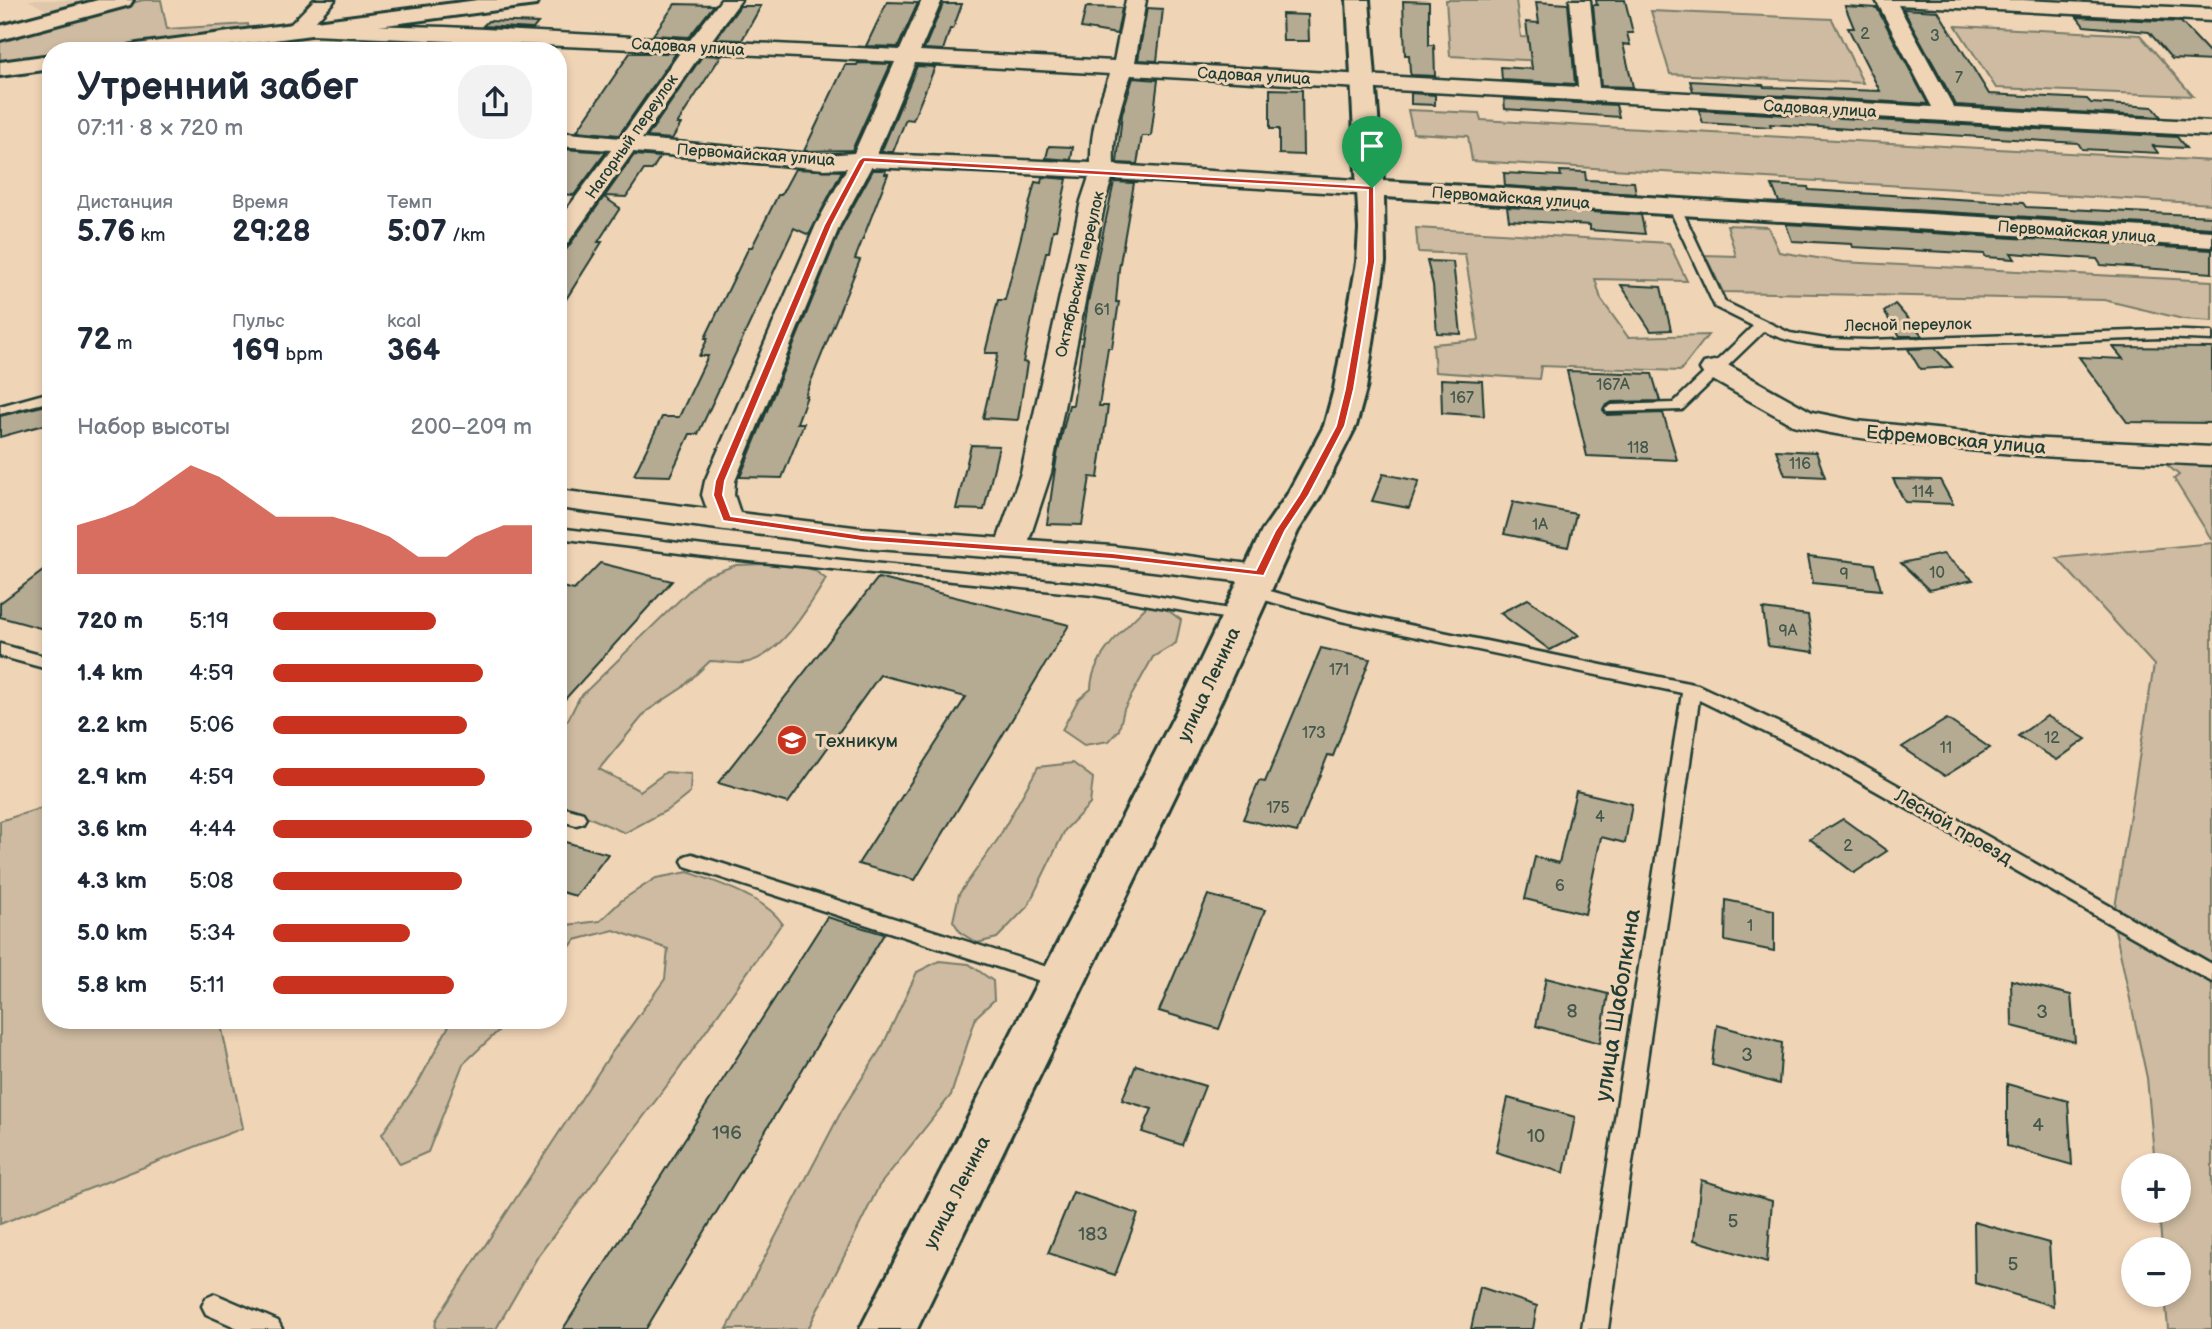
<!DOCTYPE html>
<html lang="ru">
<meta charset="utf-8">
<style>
:root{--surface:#fff;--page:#f2f2f3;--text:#1f2937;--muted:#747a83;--accent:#c8321e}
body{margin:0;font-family:"Balsamiq Sans",sans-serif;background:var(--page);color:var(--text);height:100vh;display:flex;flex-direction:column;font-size:26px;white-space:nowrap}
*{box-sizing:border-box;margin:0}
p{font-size:23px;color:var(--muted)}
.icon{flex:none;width:38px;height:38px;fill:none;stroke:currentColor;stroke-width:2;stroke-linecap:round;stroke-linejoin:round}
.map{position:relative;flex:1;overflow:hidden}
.side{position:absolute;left:42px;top:42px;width:525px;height:987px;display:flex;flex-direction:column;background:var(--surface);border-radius:28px;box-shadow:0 4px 10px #0003}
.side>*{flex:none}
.buttons{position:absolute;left:2121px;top:1153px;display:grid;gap:14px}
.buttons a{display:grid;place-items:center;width:70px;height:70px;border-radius:50%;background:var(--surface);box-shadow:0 4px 10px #0003;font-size:35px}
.pin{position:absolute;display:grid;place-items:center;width:60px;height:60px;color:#fff;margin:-72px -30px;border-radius:50% 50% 50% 0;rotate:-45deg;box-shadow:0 0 7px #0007}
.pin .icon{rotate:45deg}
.round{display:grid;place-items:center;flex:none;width:74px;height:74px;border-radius:28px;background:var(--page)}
.headline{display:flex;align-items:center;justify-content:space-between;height:119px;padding:0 35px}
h1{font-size:38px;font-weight:600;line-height:52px}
.metrics{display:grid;grid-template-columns:repeat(3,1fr);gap:10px;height:119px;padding:7px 35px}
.metrics div{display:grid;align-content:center}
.metrics b{font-size:30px;font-weight:600}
.metrics small{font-size:19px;font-weight:400}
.metrics p{font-size:19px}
.chart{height:196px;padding:14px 35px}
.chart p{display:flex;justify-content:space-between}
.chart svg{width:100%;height:126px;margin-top:7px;fill:var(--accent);opacity:.7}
ul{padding:0 35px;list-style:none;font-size:23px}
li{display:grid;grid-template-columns:112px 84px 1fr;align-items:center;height:52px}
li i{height:18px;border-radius:9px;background:var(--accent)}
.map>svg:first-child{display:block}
</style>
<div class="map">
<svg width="2212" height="1329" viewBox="0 0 2212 1329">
<rect width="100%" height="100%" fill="#f0d4b6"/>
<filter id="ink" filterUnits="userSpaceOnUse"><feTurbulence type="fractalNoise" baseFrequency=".0143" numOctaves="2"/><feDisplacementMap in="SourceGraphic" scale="14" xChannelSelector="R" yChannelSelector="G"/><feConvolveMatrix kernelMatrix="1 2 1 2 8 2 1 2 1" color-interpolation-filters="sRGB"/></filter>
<g filter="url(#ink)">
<polygon fill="#dec7ab" points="28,0 98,0 51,13"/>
<g fill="#cebba1" stroke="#767c6a" stroke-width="2">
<polygon points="143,0 161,0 167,29 248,24 249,32 106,51 51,51 51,58 0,65 0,38"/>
<polygon points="1446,0 1516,0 1521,37 1563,39 1564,62 1450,56"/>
<polygon points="1651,11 1832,19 1863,83 1670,74"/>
<polygon points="1956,26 2140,35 2193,96 1996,88"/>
<polygon points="1408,110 1479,113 1481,120 2212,161 2212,204 1472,161 1468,136 1413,133"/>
<polygon points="1727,225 1768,227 1779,252 1843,262 2212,281 2212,321 2183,319 2104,300 1723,292 1705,255 1736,256"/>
<polygon points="1416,228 1669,243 1687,281 1595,279 1601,299 1628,337 1708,335 1680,371 1541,366 1539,379 1435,372 1433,344 1479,340 1465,254 1418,252"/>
<polygon points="2182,461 2212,463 2212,540 2174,479 2179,475 2167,465"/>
<polygon points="2212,543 2212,1329 2168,1329 2165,1295 2179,1295 2179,1250 2162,1249 2159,1211 2179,1211 2179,1166 2155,1165 2147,1078 2113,920 2154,665 2057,558"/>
<path d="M790,563L814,570L826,579C810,605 778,660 743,663C733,664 721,661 710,661L682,688L647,711L599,769L640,791L666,772L691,774L690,793L671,808L625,833L558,804V727L568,720L579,698L703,577L736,565Z"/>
<path d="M1147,606L1165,608L1181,620L1176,643L1153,657L1124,709L1119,730L1109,741L1084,745L1062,730L1078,700L1091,689C1091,657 1125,628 1147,606Z"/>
<polygon points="1073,763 1093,778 1090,804 1065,830 1028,906 997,938 977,943 961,933 953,921 959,894 998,839 1038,767"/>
<polygon points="51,805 51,1020 220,1020 243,1128 0,1224 0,821"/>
<path d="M688,872C716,882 766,898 782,923L675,1075L538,1256L496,1329H435L436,1320L610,1055L665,979L668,949L614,930L575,940L558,963V926L600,921L622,900L656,878Z"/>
<polygon points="939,961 969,964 993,981 994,1000 976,1017 951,1095 879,1186 808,1329 727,1329 842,1110 883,1045 917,972"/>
<polygon points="452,1020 510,1020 463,1064 428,1152 400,1164 382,1134 418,1083"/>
</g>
<g fill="#b5aa92" stroke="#1f3d34" stroke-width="2">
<polygon points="1596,0 1625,0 1633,33 1627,33 1630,45 1623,44 1633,87 1601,86 1593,5 1597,5"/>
<polygon points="1403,1 1429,2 1429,45 1434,45 1435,76 1411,75 1410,72 1409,55 1405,55"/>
<polygon points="887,2 918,3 898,47 866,46"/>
<polygon points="1536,2 1568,4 1575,84 1502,80 1501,67 1532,69 1526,22 1539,23"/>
<polygon points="675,4 714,5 689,37 653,35"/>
<polygon points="943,4 962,4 953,29 950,29 943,50 924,49"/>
<polygon points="740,6 761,6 742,40 716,39"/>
<polygon points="1845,6 1877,8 1928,104 1693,91 1690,81 1763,85 1764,87 1880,91 1848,28 1854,28"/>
<polygon points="1086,7 1122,8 1117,34 1081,28"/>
<polygon points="1147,8 1163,9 1157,61 1138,60"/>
<polygon points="1903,9 1938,11 1989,94 2087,99 2091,103 2153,107 2161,117 1956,105"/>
<polygon points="1282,14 1308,15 1309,41 1283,41"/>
<polygon points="2077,17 2181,22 2212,55 2212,61 2172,59 2149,32 2084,26"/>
<polygon points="488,21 538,23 533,29 483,26"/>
<polygon points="467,44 518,47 514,51 461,51"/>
<polygon points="630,53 676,53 619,135 577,131"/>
<polygon points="703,55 721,56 677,124 681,124 672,139 647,137"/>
<polygon points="858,63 891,64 852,150 804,151 845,65 857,65"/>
<polygon points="917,66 935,67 913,120 906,119 893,152 881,152"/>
<polygon points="1133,78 1158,80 1151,136 1142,136 1137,164 1117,163 1122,114"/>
<polygon points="1270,89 1302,90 1303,155 1279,154 1279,129 1270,129"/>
<polygon points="1411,93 1435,95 1435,105 1411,104"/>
<polygon points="1504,99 1616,105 1619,117 1505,109"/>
<polygon points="1699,110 2177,137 2186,148 2153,146 2158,153 2082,149 2078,143 1770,124 1771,127 1703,123"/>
<polygon points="1049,146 1073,147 1071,160 1046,158"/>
<polygon points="563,149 606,152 574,195 558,194 558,156"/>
<polygon points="634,155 660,157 652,170 644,170 626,197 605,196"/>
<polygon points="795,169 842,171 809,235 794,228 698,434 690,434 670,476 634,475 662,417 679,417 708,356 699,356 708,338 705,338 749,247 752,247 778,195 781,195"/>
<polygon points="873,170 886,170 885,174 888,174 855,259 860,260 805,396 807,396 797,423 804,423 782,478 740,477 842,226"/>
<polygon points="1560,171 1585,172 1586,180 1634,182 1636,194 1505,186 1504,173 1561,176"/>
<polygon points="1042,177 1067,179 1056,230 1053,230 1049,252 1046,252 1023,362 1027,363 1018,420 983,418 998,353 985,353 998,300 1005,300 1035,182 1041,183"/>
<polygon points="1114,182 1134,183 1119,269 1116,302 1119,302 1112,348 1108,348 1099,406 1108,406 1098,478 1090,477 1082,525 1047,524 1057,455 1069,405 1073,405 1088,302"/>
<polygon points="1772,185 1808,187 1809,190 2023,203 2026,207 2212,216 2212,228 1779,202"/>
<polygon points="604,197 620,208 598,242 602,242 558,312 558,261"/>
<polygon points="1507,207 1641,215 1645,234 1590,230 1590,225 1509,220"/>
<polygon points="1786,224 2212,250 2212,273 2101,265 2097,259 2011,253 2015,259 1986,257 1984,254 1853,247 1852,244 1792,241"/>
<polygon points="1427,261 1453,262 1461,334 1437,333 1433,285"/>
<polygon points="1621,285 1661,287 1671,330 1651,331"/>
<polygon points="1895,304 1923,336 1900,336 1884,312"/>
<polygon points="2113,347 2212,348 2212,423 2127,422 2079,357 2123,359"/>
<polygon points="1935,348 1952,367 1920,369 1908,349"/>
<polygon points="1567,371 1652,374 1660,401 1612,402 1604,407 1603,410 1607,415 1663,413 1677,460 1587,456"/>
<polygon points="1441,379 1482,381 1484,416 1442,413"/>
<polygon points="51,404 51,423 0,437 0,416"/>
<polygon points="971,445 999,446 984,510 956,509"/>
<polygon points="1776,450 1816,452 1825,477 1785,475"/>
<polygon points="1383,474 1419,481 1409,508 1372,501"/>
<polygon points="1893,479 1940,480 1953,504 1905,502"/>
<polygon points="1513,502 1576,514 1568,547 1504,534"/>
<polygon points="1943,554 1973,580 1929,590 1901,563"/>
<polygon points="1808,556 1874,564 1881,590 1813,583"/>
<polygon points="600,563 672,581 558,707 558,586 574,590"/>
<polygon points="51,565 51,631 0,617 0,603"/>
<polygon points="878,578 1069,625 915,880 858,864 966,697 880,675 788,803 718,783"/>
<polygon points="1528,599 1579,635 1550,650 1500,613"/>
<polygon points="1763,609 1808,615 1814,652 1768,646"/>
<polygon points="1321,648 1370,659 1333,756 1328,755 1297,832 1243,819 1259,781 1265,782"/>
<polygon points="2047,716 2086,739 2057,760 2018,736"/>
<polygon points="1947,719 1990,748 1945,776 1902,747"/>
<polygon points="1576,791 1632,804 1625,843 1601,837 1585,914 1525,899 1535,857 1559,863"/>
<polygon points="1843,819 1887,851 1854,873 1810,839"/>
<polygon points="558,840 608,854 576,896 558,891"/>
<polygon points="1208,895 1265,910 1219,1029 1159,1011"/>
<polygon points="1726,900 1774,910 1774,951 1725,941"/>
<polygon points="827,917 884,934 646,1329 563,1329"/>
<polygon points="1546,978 1608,994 1600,1043 1536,1026"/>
<polygon points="2011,980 2071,995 2075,1042 2012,1026"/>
<polygon points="1717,1025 1782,1043 1779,1084 1712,1065"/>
<polygon points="1136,1065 1205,1086 1182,1145 1142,1132 1152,1109 1122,1100"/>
<polygon points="2007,1084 2068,1101 2072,1165 2007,1146"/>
<polygon points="1508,1098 1575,1117 1564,1173 1496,1152"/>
<polygon points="1701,1180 1772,1201 1767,1262 1694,1240"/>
<polygon points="1073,1192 1138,1214 1115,1275 1048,1253"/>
<polygon points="1974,1222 2049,1243 2053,1306 1975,1283"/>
<polygon points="1480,1287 1537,1306 1533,1329 1471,1329"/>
</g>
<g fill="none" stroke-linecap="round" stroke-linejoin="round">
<g stroke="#1f3d34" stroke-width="5">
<g id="lane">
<path d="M1675,204L1681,208L1725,302L1790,333L1826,339L1869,340L2161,330L2212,332V340L2161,338L1869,348C1833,347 1797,347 1764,331L1682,410L1607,412L1605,409L1612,405L1673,403L1753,326L1715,307L1669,208Z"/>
<polygon points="51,392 51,401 0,414 0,406"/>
<polygon points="558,528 720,548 1093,585 1240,611 1248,616 1240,621 1093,595 720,558 558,538"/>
<polygon points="1252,586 1342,611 1698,685 1832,748 2212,964 2212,982 1818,758 1699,700 1608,1329 1582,1329 1682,693 1341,621 1246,595 1244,591"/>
<polygon points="0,644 51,658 51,670 0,656"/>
<polygon points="558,806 583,813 586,818 583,823 576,825 558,820"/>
<polygon points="692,854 1069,974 1073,980 1069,986 1062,988 685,866 682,861 685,856"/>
<polygon points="215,1294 278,1321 282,1329 240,1329 206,1314 202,1306 206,1298"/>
</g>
</g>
<g stroke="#1f3d34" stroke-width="5">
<g id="street">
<path d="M314,0H335L313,24L445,27L690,40L721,0H741L711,41L900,50L922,0H942L920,51L1114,61L1126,0H1146L1135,62L1578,87L1570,0H1590L1599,88L1932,107L1876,0H2023L2212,9V21L1898,5L1954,108L2212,122V136L1131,75C1121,103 1112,134 1114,165L1372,181L1380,183L1384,188L1380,193L1372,195L1112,179L1105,201L1051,473L1029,540L1112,546L1272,567L1276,574L1272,581L1260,584L1112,566L862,548L558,508V490L707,509L702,495L705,481L816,225L847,168L824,169L633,152L567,244L558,246V221L611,150L558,146V132L620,138L681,51L289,34L286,30L289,26ZM702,52L895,62L854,153L824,155L642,139ZM915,63L1110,74C1099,102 1090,133 1091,163L877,154ZM871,167L1089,177L1081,201L1021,473L998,538L862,528L740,513L734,495L735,481L840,225Z"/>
<path d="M1714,361L1724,363L1812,412L1856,421L2025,438L2212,447V465C2121,461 2031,457 1940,447C1890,442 1841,437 1793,425L1704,375L1700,369L1704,363Z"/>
</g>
</g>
<g stroke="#1f3d34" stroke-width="6">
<polygon id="secondary" points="1347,0 1369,0 1383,181 2212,231 2212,247 1384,197 1385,262 1366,389 1356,426 1321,495 1298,531 1216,712 917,1329 860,1329 1176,712 1262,531 1287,495 1324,426 1334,389 1357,262 1359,229"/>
</g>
<g stroke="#1f3d34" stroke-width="6">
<g id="primary">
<polygon points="98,0 133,0 130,5 0,40 0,26"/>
<polygon points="478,0 539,0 536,5 528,6 191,51 126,51 129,46 137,44"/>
<polygon points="51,55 51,69 0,76 0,62"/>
</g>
</g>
<use href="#lane" fill="#f0d4b6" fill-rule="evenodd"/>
<use href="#street" fill="#f0d4b6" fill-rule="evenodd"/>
<use href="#secondary" fill="#f0d4b6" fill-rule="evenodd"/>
<use href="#primary" fill="#f0d4b6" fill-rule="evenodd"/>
</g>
</g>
<path fill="#c8321e" stroke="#fff" stroke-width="2" fill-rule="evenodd" d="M863,157L1374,186L1375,262L1354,389L1345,426L1309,495L1285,531L1264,576L1112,559L862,541L723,521L713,495L715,481L824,225L859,160ZM865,162L1368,190L1367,262L1345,389L1336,426L1299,495L1275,531L1256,570L1112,553L862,535L731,516L723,495L725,481L832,225Z"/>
<defs>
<g id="university-disc" transform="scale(1.575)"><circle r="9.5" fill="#c8321e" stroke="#f0d4b6"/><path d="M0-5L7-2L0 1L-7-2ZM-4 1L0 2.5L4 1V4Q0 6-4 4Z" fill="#fff"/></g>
</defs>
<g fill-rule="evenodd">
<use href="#university-disc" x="792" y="740"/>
</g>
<g text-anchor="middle" stroke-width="6" stroke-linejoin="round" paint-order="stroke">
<g font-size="16" fill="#44584c">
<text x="1865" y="39">2</text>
<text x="1935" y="41">3</text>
<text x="1959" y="83">7</text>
<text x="1102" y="315">61</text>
<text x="1613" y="390">167А</text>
<text x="1462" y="403">167</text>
<text x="1638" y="453">118</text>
<text x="1800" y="469">116</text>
<text x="1923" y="497">114</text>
<text x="1540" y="530">1А</text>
<text x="1937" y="578">10</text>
<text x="1844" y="579">9</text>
<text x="1788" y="636">9А</text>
<text x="1339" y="675">171</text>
<text x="1314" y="738">173</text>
<text x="2052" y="743">12</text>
<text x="1946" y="753">11</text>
<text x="1278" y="813">175</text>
<text x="1600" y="822">4</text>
<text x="1848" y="851">2</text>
<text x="1560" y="891">6</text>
<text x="1750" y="931">1</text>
</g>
<g font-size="16" fill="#1f3d34" stroke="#f0d4b6">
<text transform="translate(688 46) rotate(3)" y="6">Садовая улица</text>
<text transform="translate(1254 75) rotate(3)" y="6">Садовая улица</text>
<text transform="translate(1820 108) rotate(3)" y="6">Садовая улица</text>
<text transform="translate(631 136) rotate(-55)" y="6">Нагорный переулок</text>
<text transform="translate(756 154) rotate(4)" y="6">Первомайская улица</text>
<text transform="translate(1511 197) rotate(4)" y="6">Первомайская улица</text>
<text transform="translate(2077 231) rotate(4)" y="6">Первомайская улица</text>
<text transform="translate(1079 274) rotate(-77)" y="6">Октябрьский переулок</text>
<text transform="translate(1908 324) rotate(-1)" y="6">Лесной переулок</text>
</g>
<g font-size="19" fill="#1f3d34" stroke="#f0d4b6">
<text transform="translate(1956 439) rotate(5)" y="7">Ефремовская улица</text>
<text transform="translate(1208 684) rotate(-65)" y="7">улица Ленина</text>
<text transform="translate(1954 826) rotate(30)" y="7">Лесной проезд</text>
<text transform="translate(956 1192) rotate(-63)" y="7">улица Ленина</text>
</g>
<g font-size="19" fill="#1f3d34" stroke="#f0d4b6" text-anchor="start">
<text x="815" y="747">Техникум</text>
</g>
<g font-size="19" fill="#44584c">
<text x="1572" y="1017">8</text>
<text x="2042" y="1018">3</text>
<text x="1747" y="1061">3</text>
<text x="2038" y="1131">4</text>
<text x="727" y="1139">196</text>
<text x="1536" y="1142">10</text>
<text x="1733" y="1227">5</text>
<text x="1093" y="1240">183</text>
<text x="2013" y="1270">5</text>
</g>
<g font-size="23" fill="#1f3d34" stroke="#f0d4b6">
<text transform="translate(1617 1005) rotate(-81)" y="8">улица Шаболкина</text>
</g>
</g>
</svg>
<div class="buttons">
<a>+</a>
<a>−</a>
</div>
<div class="pin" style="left:1372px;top:188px;background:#1e9e55"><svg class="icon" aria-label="arrive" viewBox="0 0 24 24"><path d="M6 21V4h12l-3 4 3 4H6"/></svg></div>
<section class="side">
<div class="headline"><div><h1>Утренний забег</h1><p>07:11 · 8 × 720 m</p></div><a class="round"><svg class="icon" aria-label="share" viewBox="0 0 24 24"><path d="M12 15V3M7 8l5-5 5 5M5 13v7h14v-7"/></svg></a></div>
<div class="metrics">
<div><p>Дистанция</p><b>5.76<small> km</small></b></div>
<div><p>Время</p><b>29:28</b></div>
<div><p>Темп</p><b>5:07<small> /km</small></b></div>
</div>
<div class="metrics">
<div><b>72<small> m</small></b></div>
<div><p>Пульс</p><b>169<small> bpm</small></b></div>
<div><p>kcal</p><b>364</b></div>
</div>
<div class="chart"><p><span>Набор высоты</span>200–209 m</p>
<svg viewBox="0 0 160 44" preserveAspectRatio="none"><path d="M0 44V27L10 24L20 20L30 13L40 6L50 10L60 17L70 24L80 24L90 24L100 27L110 31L120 38L130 38L140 31L150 27L160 27V44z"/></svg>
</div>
<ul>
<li><b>720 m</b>5:19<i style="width:63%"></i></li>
<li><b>1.4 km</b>4:59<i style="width:81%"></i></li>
<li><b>2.2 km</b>5:06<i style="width:75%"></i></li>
<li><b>2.9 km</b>4:59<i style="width:82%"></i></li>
<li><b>3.6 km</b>4:44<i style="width:100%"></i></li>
<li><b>4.3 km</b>5:08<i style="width:73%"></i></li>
<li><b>5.0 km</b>5:34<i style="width:53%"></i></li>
<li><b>5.8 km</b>5:11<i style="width:70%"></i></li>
</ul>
</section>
</div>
